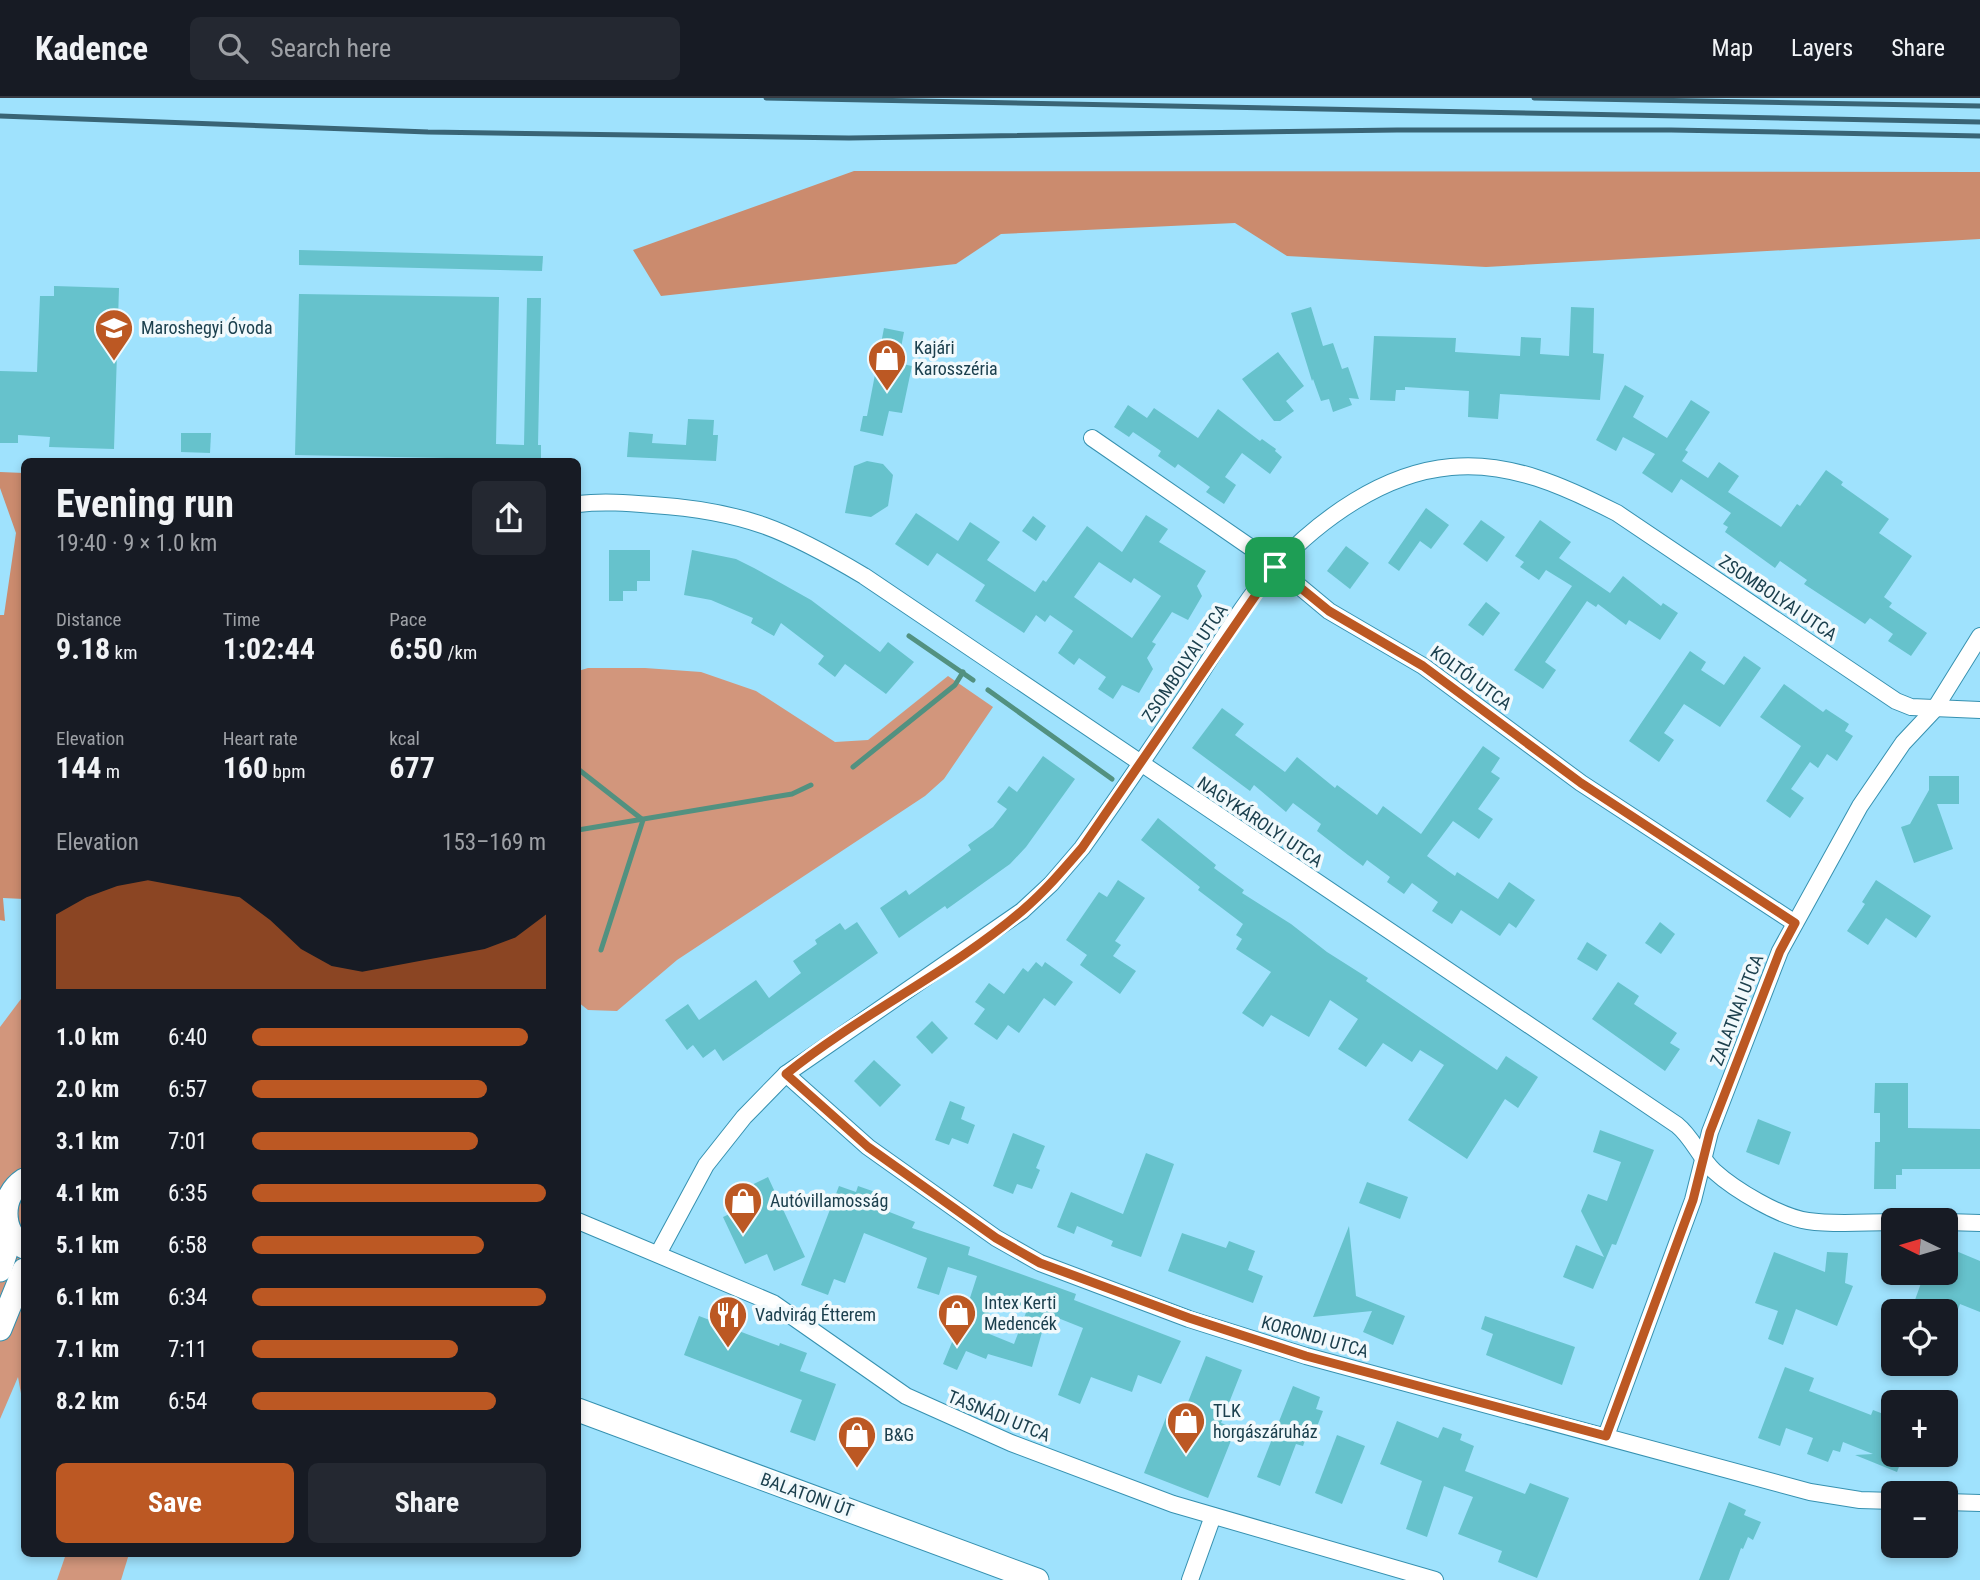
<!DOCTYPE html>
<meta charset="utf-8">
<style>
:root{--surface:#171b24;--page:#242831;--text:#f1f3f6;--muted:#9ea1a6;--line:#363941;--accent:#bc5823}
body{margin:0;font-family:"Roboto Condensed",sans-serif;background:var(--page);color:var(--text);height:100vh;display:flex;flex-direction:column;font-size:26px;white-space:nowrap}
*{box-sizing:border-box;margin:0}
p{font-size:23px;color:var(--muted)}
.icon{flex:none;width:38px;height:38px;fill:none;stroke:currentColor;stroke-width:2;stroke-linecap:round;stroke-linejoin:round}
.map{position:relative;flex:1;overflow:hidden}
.sheet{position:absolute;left:21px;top:360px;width:560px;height:1099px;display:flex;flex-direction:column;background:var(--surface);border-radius:10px;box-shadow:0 4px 10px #0003}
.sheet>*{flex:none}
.needle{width:46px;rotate:275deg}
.controls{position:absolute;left:1881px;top:1110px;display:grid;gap:14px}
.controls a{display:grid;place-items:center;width:77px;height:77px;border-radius:10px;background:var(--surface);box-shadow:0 4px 10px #0003;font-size:35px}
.pin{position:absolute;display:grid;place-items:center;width:60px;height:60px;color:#fff;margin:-30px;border-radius:14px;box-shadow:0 4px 10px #0006}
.round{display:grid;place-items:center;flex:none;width:74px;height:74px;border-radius:10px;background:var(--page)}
.overview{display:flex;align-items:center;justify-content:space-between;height:119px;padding:0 35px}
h1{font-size:38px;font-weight:700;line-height:52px}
.figures{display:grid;grid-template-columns:repeat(3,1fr);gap:10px;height:119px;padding:7px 35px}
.figures div{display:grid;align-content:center}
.figures b{font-size:30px;font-weight:700}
.figures small{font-size:19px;font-weight:400}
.figures p{font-size:19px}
.chart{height:196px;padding:14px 35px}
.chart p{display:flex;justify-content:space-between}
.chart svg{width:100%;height:126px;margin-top:7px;fill:var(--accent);opacity:.7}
.primary-button{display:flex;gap:14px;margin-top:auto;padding:14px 35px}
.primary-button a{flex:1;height:80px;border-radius:10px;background:var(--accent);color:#fff;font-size:28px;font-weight:700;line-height:80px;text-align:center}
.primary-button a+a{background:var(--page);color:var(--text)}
ul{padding:0 35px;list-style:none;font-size:23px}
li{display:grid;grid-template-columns:112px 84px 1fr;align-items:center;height:52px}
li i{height:18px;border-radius:9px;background:var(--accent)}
header{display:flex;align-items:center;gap:42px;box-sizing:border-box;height:98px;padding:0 35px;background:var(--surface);border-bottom:2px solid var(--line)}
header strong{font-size:33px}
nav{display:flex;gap:38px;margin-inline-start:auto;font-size:24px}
.search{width:490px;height:63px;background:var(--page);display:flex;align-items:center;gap:18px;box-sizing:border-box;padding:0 24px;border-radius:10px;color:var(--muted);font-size:26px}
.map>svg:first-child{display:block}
</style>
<header>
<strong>Kadence</strong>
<div class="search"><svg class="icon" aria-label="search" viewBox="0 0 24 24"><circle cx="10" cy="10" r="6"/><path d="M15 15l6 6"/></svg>Search here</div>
<nav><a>Map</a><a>Layers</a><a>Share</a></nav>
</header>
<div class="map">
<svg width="1980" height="1482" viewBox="0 0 1980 1482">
<rect width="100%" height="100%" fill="#9fe2fd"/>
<g fill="#d2967c">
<polygon points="588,570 645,570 701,574 756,593 835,644 868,642 948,578 993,609 944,681 925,698 677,862 617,913 588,912 578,904 578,573"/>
<polygon points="24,897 24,1312 18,1279 0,1321 0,929"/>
<polygon points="66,1456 129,1456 121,1482 57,1482"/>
</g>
<g fill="#cb8b6e">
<polygon points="854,73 1980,74 1980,141 1486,169 1287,158 1235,125 1001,136 956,166 661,198 633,152"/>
<polygon points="0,374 24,375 24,801 3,800 5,823 0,822 0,517 4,517 16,435 0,390"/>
</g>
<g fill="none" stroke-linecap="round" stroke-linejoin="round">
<g stroke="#529180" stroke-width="5">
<polyline points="909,538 973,582"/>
<polyline points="988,592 1112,681"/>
<polyline points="853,669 955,587 963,574"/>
<polyline points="578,671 643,722"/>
<polyline points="578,732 792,696 811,687"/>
<polyline points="601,852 643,722"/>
</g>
</g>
<g fill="#66c2cc" fill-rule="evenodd">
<polygon points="299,152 543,158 542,173 299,167"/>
<polygon points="54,188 119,190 114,351 49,349 50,339 18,337 18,345 0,345 0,273 37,274 40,198 54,198"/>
<polygon points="299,196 499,199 496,346 524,347 527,200 541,200 538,347 541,347 541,362 295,357"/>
<polygon points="1311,209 1323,248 1333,245 1342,271 1348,269 1359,301 1349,300 1352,307 1333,314 1329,301 1321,303 1313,281 1312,283 1291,215"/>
<polygon points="1571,209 1594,210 1593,255 1604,256 1600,302 1500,296 1498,321 1468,319 1469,293 1405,289 1405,292 1396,292 1395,303 1370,302 1374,238 1456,240 1455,254 1520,258 1521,239 1541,240 1540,256 1569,258"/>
<polygon points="884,230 904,234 898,265 912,268 902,315 889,313 883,338 860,333 863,318 867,318"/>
<polygon points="1278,254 1304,288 1286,303 1294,313 1280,323 1274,323 1242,281"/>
<polygon points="1625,287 1644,298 1633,319 1667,340 1691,302 1710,314 1685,352 1688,354 1682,363 1708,380 1719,364 1739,378 1728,394 1781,429 1797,406 1800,408 1826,372 1843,384 1841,387 1889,421 1879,435 1912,458 1884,499 1892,505 1889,509 1927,535 1911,558 1888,543 1893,536 1870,520 1865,526 1804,486 1807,482 1780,463 1775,470 1725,434 1728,429 1723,426 1731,415 1681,381 1672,395 1642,375 1655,356 1623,339 1616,353 1596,342"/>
<polygon points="1128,307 1147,320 1154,310 1198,340 1218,311 1260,343 1262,341 1276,351 1275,353 1282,359 1270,376 1242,355 1225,379 1236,387 1224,406 1206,394 1210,389 1178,366 1175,370 1158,358 1161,353 1133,334 1129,339 1114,329"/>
<polygon points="688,321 714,322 713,337 718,337 716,363 627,359 629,334 653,336 652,345 686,347"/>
<polygon points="181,335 211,335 210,355 181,354"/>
<polygon points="867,363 883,366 893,377 888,408 871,419 845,415 854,368"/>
<polygon points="1426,410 1449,427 1431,451 1420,443 1399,473 1388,465"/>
<path d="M916,415L958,443L970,424L1000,444L987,462L1035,494L1043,482L1046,484L1087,428L1122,454L1146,417L1168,431L1159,444L1206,473L1197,488L1202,498L1188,522L1172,514L1152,544L1156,546L1147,560L1153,571L1139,595L1122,587L1113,601L1098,591L1106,579L1079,560L1074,567L1058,555L1073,533L1050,517L1045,524L1036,517L1024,535L975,503L985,487L937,455L928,468L895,446ZM1099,464L1131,485L1134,480L1161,498L1132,540L1074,499Z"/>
<polygon points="1033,418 1046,428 1036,443 1022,433"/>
<polygon points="1481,422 1505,439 1487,464 1463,446"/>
<polygon points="1540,422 1571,444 1559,460 1610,495 1623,478 1661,508 1663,505 1678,515 1660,542 1629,522 1626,527 1598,506 1596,509 1587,503 1545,564 1556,572 1543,591 1514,572 1572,488 1546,472 1539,482 1520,469 1524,464 1515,458"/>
<polygon points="1346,448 1369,465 1350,491 1327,473"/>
<polygon points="609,452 650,452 650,483 637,483 637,493 623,493 623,503 609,503"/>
<polygon points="692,452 736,461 754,470 811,502 880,554 888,544 914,564 886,596 845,566 835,579 818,566 824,558 781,525 774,538 751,525 753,520 711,502 684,497"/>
<polygon points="1486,504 1500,515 1483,538 1468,527"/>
<polygon points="1690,553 1706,564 1701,572 1724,587 1744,558 1761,570 1720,629 1684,606 1664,635 1674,642 1659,664 1629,643"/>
<polygon points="1784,586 1823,614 1826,611 1849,626 1845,633 1853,638 1837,663 1827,656 1818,670 1810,664 1791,691 1804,700 1790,720 1766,703 1801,648 1760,619"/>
<polygon points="1222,610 1244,626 1235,637 1285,674 1297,659 1335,690 1337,687 1377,717 1383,708 1421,736 1483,648 1500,660 1491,674 1500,680 1478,711 1493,721 1479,741 1453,723 1427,758 1455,778 1457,774 1498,801 1509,784 1535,802 1516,830 1509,825 1500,838 1461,812 1452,826 1432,813 1438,804 1412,785 1404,796 1387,784 1390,779 1367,762 1363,768 1348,757 1317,733 1321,726 1293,705 1286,714 1254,687 1250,693 1192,650"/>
<polygon points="1043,658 1075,681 1026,749 1010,766 947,811 945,808 899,840 880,810 906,792 909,797 971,752 968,747 993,729 1007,711 997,704 1009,688 1017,694"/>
<polygon points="1929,678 1959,678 1959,706 1937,706 1953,751 1914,765 1901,729 1910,726 1929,692"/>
<polygon points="1158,720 1216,767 1214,770 1244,792 1242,795 1291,826 1327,854 1368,880 1366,883 1497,972 1506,958 1538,979 1518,1010 1505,1001 1467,1061 1408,1022 1444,967 1420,952 1412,964 1383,945 1366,969 1338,951 1358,921 1330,902 1309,939 1271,917 1263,929 1242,915 1271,874 1236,851 1242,841 1236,837 1243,826 1198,792 1200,789 1141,742"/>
<polygon points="1118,782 1145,800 1115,843 1121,847 1113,858 1136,873 1120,896 1080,867 1087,857 1066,842 1099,794 1107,799"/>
<polygon points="1876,782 1931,818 1916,840 1886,820 1868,847 1847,833 1865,806 1862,804"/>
<polygon points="857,824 878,855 723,963 715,951 703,960 693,947 687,952 665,922 688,906 699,922 756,882 769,900 801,875 793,863 817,846 815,842 840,825 845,832"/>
<polygon points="1660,824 1675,836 1661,856 1645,845"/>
<polygon points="1587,844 1607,857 1597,873 1577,861"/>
<polygon points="1036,864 1042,869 1045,864 1073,884 1055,908 1044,900 1019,935 1008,927 997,942 974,926 985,911 975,904 989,885 1004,896 1023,870 1028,874"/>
<polygon points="1618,884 1639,898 1634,906 1677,935 1670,945 1680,951 1665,973 1592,921"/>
<polygon points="932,923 948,940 932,956 916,939"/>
<polygon points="874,962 901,987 880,1009 854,983"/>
<polygon points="1875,985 1908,985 1908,1030 1980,1031 1980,1071 1902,1071 1902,1077 1896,1077 1896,1091 1874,1091 1875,1044 1880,1044 1880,1015 1874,1015"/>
<polygon points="950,1003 965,1009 961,1021 975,1027 968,1046 952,1040 949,1047 935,1042"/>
<polygon points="1758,1021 1791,1034 1779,1067 1746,1054"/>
<polygon points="1600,1032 1654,1052 1616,1147 1612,1146 1593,1191 1563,1179 1576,1147 1604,1159 1581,1113 1588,1096 1607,1103 1621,1064 1593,1054"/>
<polygon points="1013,1035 1045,1048 1036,1070 1040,1072 1032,1091 1017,1086 1013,1096 993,1088"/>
<polygon points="1146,1055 1174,1066 1141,1159 1111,1148 1113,1143 1077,1128 1074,1136 1057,1129 1071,1094 1123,1116"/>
<polygon points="768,1079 805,1159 774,1173 767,1156 745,1166 723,1119 742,1110 735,1095"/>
<polygon points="1367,1084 1408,1099 1400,1121 1359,1105"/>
<path d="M839,1088L856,1094L858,1088L878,1095L874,1108L915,1124L912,1130L970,1149L968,1157L1076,1196L1074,1202L1181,1243L1161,1286L1138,1277L1132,1294L1091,1279L1080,1306L1058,1297L1083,1230L1053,1218L1046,1235L1042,1234L1032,1269L988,1256L986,1261L966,1253L957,1272L943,1266L969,1203L977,1178L948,1169L939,1197L917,1190L927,1160L864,1135L845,1185L834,1181L828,1197L801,1187ZM994,1200L1027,1212L1014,1246L982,1233Z"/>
<polygon points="1349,1128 1356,1198 1405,1218 1393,1247 1363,1234 1372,1213 1313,1219"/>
<polygon points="1182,1135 1226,1150 1229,1143 1255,1153 1248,1172 1263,1178 1253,1205 1168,1173"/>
<polygon points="1956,1153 1980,1163 1980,1214 1960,1206 1947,1241 1946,1213 1911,1213 1925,1174 1946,1174 1946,1161 1952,1163"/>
<polygon points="1774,1154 1825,1174 1827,1154 1848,1155 1845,1185 1853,1188 1837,1228 1796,1211 1783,1247 1768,1241 1778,1213 1755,1205"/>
<polygon points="699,1218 779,1248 780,1245 807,1255 800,1273 836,1286 815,1343 790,1334 802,1302 684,1257"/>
<polygon points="1485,1218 1575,1249 1562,1287 1486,1257 1493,1236 1481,1231"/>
<polygon points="1206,1258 1242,1272 1221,1325 1236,1330 1208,1400 1144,1375 1167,1317 1181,1322"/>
<polygon points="1785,1269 1814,1280 1809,1293 1871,1317 1873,1312 1894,1320 1894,1356 1904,1356 1897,1374 1855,1357 1873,1356 1843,1344 1840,1354 1833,1352 1828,1364 1807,1356 1813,1340 1786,1330 1780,1348 1758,1340"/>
<polygon points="1293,1288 1320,1299 1316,1311 1323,1313 1313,1339 1307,1337 1303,1348 1296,1346 1280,1388 1257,1379"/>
<polygon points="1397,1323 1438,1340 1443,1329 1462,1336 1460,1342 1474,1348 1465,1373 1525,1396 1530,1385 1569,1400 1537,1480 1498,1464 1502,1453 1458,1436 1473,1399 1444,1388 1427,1439 1406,1431 1422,1383 1380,1366"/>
<polygon points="1337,1337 1365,1348 1342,1406 1315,1395"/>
<polygon points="1729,1404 1746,1412 1744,1417 1761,1424 1753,1442 1748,1439 1743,1451 1741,1450 1729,1482 1699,1482"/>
</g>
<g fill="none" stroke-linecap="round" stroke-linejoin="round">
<g stroke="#3691b0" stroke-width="18">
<g id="minor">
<polyline points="1092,340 1263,458 1329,513 1423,568 1581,685 1795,825"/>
<path d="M578,406C603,403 628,405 653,407C744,413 787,432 864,478L1677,1027C1693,1040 1699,1059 1714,1073C1735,1092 1780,1119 1808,1123C1835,1127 1866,1124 1894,1124"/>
<polyline points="786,976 868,1049 996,1140 1040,1165 1189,1221 1306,1258 1810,1394 1860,1402 1894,1403"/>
<polyline points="578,1123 773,1205 906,1298 1011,1345 1173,1406 1435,1482"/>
<polyline points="1946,1124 1980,1125"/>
<path d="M658,1156L706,1067L744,1019L786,976L1022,813L1051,786L1082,750C1117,701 1151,651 1184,601C1212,560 1241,506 1274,470C1320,421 1383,375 1451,369C1510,363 1566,389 1617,415L1896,603L1911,609L1980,612"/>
<polyline points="1606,1338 1693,1102 1710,1034 1780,853 1860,708 1903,645 1934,612 1980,538"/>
<polyline points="1946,1404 1980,1405"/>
<polyline points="1190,1482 1213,1418"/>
</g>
</g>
<g stroke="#3691b0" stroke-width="25">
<g id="secondary">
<path d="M24,1082C0,1098 0,1133 24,1149"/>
<polyline points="0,1172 11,1138"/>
<polyline points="0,1231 24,1172"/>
<polyline points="578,1312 1037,1482"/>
</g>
</g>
<use href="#minor" stroke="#fff" stroke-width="16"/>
<use href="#secondary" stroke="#fff" stroke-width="23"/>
<g stroke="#396475" stroke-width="5">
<polyline points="766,0 1980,24"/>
<polyline points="1534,0 1980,8"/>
<polyline points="0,18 428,34 849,40 1397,32 1671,32 1980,38"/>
</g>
</g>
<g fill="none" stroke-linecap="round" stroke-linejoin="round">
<g stroke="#fff" stroke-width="14">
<path id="route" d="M1275,469L1329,513L1423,568L1581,685L1795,825L1780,853L1710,1034L1693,1102L1606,1338L1306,1258L1189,1220L1040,1165L996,1140L868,1049L786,976C860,916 951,874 1023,812C1045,793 1063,772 1082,750Z"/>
</g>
<use href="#route" stroke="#bc5823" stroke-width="9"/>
</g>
<defs>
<g id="school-pin" transform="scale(2.0125)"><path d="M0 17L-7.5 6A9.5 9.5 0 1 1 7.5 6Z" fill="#bc5823" stroke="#f1f9fc"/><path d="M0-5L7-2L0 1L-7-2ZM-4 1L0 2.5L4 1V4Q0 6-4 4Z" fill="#fff"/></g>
<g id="shop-pin" transform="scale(2.0125)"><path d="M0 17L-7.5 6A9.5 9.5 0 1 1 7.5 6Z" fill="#bc5823" stroke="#f1f9fc"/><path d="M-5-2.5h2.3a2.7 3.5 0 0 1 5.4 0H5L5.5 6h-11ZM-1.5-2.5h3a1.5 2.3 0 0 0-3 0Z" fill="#fff"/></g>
<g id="restaurant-pin" transform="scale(2.0125)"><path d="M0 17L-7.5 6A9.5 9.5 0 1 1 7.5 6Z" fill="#bc5823" stroke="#f1f9fc"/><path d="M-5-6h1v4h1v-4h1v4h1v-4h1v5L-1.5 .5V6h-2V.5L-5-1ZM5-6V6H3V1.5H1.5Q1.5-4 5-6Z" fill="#fff"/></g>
</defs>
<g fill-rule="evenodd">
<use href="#school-pin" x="114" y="230"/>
<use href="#shop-pin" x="887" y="260"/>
<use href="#shop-pin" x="743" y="1103"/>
<use href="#shop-pin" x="957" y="1215"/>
<use href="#restaurant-pin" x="728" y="1217"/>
<use href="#shop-pin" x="1186" y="1323"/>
<use href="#shop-pin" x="857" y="1337"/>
</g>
<g text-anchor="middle" stroke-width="7" stroke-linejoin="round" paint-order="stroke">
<g font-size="18" fill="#1c404e" stroke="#f1f9fc" text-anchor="start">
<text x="141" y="236">Maroshegyi Óvoda</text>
<text x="914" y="256">Kajári<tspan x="914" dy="21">Karosszéria</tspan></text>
<text x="770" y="1109">Autóvillamosság</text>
<text x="984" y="1211">Intex Kerti<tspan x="984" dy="21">Medencék</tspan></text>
<text x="755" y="1223">Vadvirág Étterem</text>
<text x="1213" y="1319">TLK<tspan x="1213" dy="21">horgászáruház</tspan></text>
<text x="884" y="1343">B&amp;G</text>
</g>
<g font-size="18" fill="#1c404e" stroke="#f1f9fc">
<text transform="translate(1778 500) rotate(34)" y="6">ZSOMBOLYAI UTCA</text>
<text transform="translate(1185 565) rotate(-56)" y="6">ZSOMBOLYAI UTCA</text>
<text transform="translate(1471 580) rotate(36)" y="6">KOLTÓI UTCA</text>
<text transform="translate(1260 724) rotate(34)" y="6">NAGYKÁROLYI UTCA</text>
<text transform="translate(1737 912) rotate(-69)" y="6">ZALATNAI UTCA</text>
<text transform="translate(1315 1239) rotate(16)" y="6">KORONDI UTCA</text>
<text transform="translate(999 1318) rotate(22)" y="6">TASNÁDI UTCA</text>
<text transform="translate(807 1397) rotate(20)" y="6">BALATONI ÚT</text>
</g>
</g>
</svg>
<div class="controls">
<a><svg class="needle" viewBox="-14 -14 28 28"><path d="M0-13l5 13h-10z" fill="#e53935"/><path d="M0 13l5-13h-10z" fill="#9ea1a6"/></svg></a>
<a><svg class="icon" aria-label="locate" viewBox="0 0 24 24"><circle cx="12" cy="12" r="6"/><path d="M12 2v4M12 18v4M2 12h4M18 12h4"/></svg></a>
<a>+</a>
<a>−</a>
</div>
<div class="pin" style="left:1275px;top:469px;background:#1e9e55"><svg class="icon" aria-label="arrive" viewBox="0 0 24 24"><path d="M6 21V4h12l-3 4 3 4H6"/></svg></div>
<section class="sheet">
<div class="overview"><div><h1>Evening run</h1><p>19:40 · 9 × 1.0 km</p></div><a class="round"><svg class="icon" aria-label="share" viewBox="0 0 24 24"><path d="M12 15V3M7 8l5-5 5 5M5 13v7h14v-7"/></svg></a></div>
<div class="figures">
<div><p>Distance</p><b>9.18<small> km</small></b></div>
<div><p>Time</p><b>1:02:44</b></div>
<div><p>Pace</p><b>6:50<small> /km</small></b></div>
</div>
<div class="figures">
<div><p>Elevation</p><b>144<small> m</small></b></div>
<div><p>Heart rate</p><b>160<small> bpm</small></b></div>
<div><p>kcal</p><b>677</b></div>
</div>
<div class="chart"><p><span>Elevation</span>153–169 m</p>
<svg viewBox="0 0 160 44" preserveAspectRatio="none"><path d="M0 44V18L10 12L20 8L30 6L40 8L50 10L60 12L70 20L80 30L90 36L100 38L110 36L120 34L130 32L140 30L150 26L160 18V44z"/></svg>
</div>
<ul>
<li><b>1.0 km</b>6:40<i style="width:94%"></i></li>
<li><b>2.0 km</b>6:57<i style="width:80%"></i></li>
<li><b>3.1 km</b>7:01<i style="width:77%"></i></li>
<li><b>4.1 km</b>6:35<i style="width:100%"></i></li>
<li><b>5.1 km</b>6:58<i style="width:79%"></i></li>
<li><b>6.1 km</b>6:34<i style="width:100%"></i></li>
<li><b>7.1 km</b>7:11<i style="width:70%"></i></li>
<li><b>8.2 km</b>6:54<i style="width:83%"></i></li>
</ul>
<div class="primary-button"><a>Save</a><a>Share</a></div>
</section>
</div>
